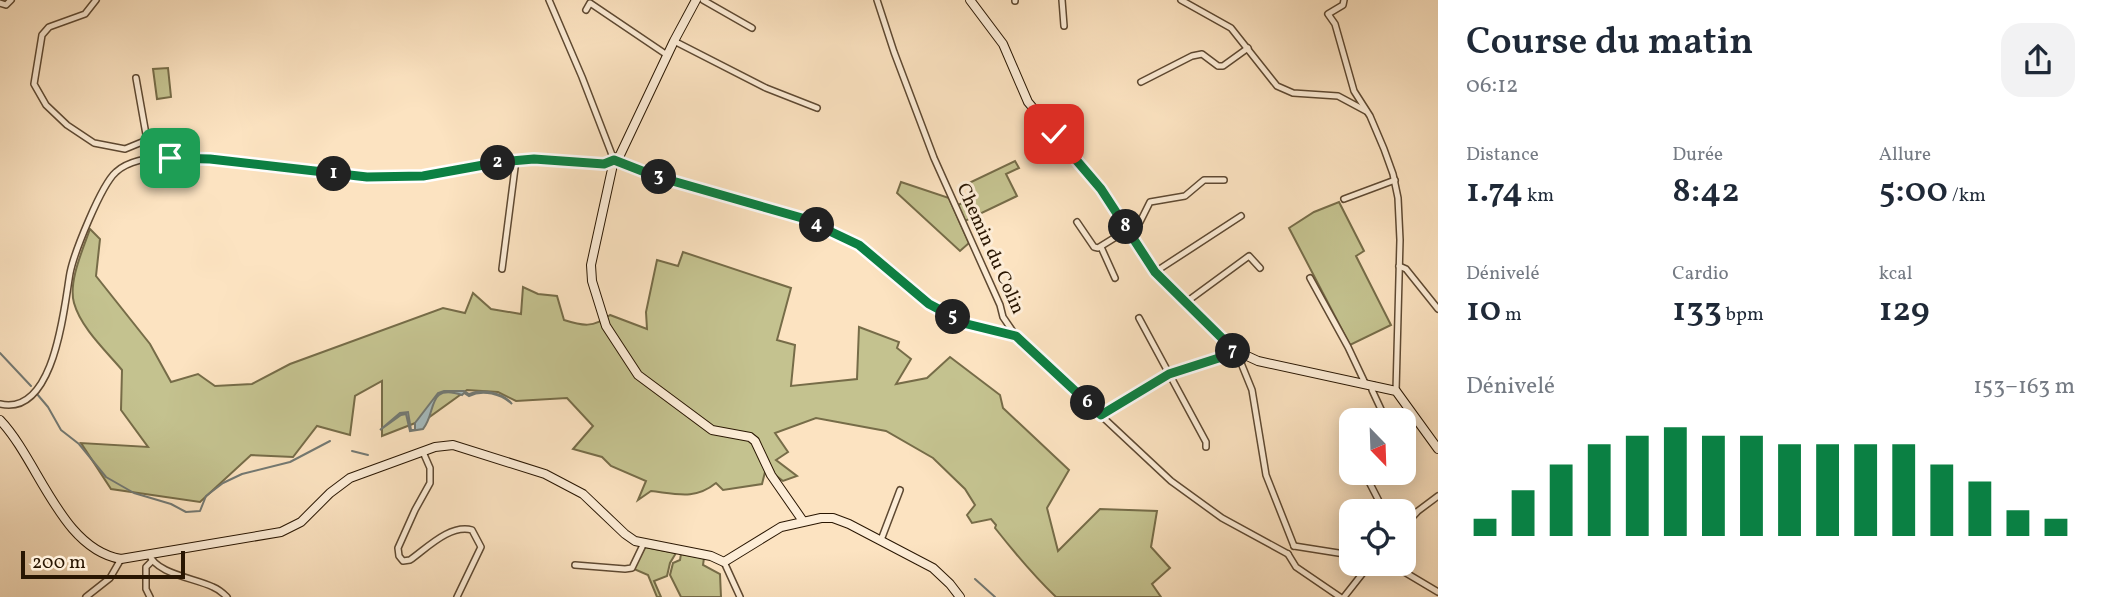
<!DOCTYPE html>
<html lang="fr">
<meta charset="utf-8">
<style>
:root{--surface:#fff;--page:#f2f2f3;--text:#1f2937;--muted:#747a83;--accent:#0b8043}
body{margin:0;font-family:Vollkorn,serif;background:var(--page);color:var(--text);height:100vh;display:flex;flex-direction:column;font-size:26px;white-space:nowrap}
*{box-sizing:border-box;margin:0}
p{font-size:23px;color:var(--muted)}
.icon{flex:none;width:38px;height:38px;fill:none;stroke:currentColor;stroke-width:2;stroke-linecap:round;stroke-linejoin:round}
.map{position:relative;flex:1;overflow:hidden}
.panel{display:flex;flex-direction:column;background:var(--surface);width:665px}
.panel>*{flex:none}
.needle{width:46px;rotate:157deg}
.fabs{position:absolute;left:1339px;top:408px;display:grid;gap:14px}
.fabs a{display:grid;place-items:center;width:77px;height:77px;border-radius:14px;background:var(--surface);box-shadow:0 4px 18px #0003;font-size:35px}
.scale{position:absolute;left:21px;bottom:18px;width:164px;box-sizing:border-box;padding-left:7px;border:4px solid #291602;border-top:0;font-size:19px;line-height:24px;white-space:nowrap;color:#291602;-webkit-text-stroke:5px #fdedd7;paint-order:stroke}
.pin{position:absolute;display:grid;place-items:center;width:60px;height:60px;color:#fff;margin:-30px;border-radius:14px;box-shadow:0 4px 10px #0006}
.km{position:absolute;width:35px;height:35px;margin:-18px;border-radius:50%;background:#222;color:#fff;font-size:19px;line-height:35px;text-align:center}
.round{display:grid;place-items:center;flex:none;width:74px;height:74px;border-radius:21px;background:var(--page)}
.overview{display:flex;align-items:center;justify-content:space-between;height:119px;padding:0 28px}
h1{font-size:38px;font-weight:600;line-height:52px}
.stats{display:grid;grid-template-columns:repeat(3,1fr);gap:10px;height:119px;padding:7px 28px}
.stats div{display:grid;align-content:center}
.stats b{font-size:35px;font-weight:600}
.stats small{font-size:19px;font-weight:400}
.stats p{font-size:19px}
.chart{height:196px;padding:14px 28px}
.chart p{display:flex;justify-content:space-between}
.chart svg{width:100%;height:126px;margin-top:7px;stroke:var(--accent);stroke-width:6}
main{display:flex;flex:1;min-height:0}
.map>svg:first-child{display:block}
</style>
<main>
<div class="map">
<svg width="1438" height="597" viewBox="0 0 1438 597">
<rect width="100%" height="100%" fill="#fce3c1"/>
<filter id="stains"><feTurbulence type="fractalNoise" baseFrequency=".00286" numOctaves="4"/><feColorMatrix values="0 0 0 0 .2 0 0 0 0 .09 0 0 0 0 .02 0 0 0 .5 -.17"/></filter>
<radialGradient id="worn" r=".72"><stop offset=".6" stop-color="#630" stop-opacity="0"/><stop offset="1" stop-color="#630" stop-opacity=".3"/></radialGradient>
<g fill="#c4c28f" stroke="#766c48" stroke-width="2">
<polygon points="168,68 171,97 157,99 153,69"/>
<polygon points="1015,161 1019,168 1006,174 1017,196 965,221 958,205 975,197 969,183"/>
<polygon points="901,182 949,198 969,243 960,251 897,193"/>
<polygon points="1339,202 1364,251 1356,256 1391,325 1350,345 1289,228 1314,212"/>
<path d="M90,229L100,239L96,276L150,344L171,382L198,374L215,386L252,384L290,364L443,308L465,313L473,293L491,309L521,314L523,287L538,294L557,296L564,320C583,326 593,328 610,315L647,329L646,312L657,260L678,266L683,252L791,288L777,340L795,345L791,386L857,379L859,327L899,342L897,348L911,359L896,384L927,378L950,357L1000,395L1003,408L1069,470L1047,508L1058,551L1100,509L1157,511L1151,547L1170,568L1152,584L1161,597H1056C1033,575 1014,552 995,528L996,525L991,519L972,523L967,515L975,505L965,489L933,458L886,431L816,418L775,433L788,452L776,460L797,476L783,481L766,468L762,484L723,490L716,483C695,500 677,494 651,491L638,500L646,481L611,466L602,457L573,449L593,426L567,398L516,401L498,392L467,390L428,418L382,436V381L355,396L350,435L317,426L293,457L251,455L200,502L111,489L81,443L148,447L121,410L122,370C106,351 81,328 74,303C68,282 83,249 90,229Z"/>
<polygon points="645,547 676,553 670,563 667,576 654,581 661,597 657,597 648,575 634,569"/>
<polygon points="681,554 704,558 703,565 720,574 721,597 681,597 670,575 673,563 680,560"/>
</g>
<path fill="#a5bbbf" stroke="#737973" stroke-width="2" d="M444,391H464L469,394C483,389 503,392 512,404C501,394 483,389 469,396L464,393L462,395C426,383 437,413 423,429L410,431L406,414L401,415L380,430L400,413L408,412L411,430H415V423L438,393Z"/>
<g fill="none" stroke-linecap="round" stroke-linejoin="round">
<g stroke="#737973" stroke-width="2">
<polyline points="0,353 31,386"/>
<polyline points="37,394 48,407 61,430 79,444 106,477 134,493 171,504 186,512 200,511 206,496 223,483 242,474 290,462 330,441"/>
<polyline points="352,451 368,455"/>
<polyline points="975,579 995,597"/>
</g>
<g stroke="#5e4932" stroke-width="8">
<g id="street">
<polyline points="96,0 85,14 49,27 42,35 34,84 46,105 67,125 94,143 125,149 147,140 160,145 170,158"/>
<polyline points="549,0 582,77 614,160"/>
<polyline points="703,0 752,28"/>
<polyline points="877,0 894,52 934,158 1000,305 1003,317 1016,336 1171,481 1222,518 1288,554"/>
<polyline points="1015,0 1015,1"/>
<polyline points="1062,0 1064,26"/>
<polyline points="1181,0 1231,28 1277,86 1293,93 1338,96 1366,111"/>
<polyline points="1344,0 1343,5 1328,14 1335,24 1354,91 1370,116 1384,149 1393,174 1398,198 1400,240 1396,391"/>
<polyline points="0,3 6,5 11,0"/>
<polyline points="586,10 590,3 667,55"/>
<polyline points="674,41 766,88 817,108"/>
<polyline points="136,78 147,140"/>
<polyline points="1141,82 1192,56 1202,54 1218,66 1223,66 1248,48"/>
<polyline points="614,160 655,175 802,218 859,245 929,304 967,324 1016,336"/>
<polyline points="1344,199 1395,180"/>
<polyline points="1077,222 1094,247 1098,248 1140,222 1150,202 1185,196 1204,180 1224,180"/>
<polyline points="1101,247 1115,278"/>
<polyline points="1399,266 1406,269 1438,309"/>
<polyline points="502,269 516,160"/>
<polyline points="1155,272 1241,216"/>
<polyline points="1310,278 1348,347 1365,383"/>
<polyline points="1185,303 1249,256 1260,268"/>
<polyline points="1139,318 1206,442 1206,447"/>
<polyline points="1244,354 1241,363 1252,390 1266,475 1294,546"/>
<polyline points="1373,385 1372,390 1386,420"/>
<path d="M0,404C55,417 64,307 70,273C74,253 101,185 116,172C149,142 245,165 287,170C331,174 375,179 419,176C451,174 482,164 514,161C544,158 574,162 604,164L614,160"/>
<polyline points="1101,415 1169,374 1225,356 1234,350"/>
<path d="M423,452L430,468V483L415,510L398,548L399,556L403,561L410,560C427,548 450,524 472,530L481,547L457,597"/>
<polyline points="1364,472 1384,511"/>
<polyline points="1404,526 1418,511 1438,496"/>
<polyline points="881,540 900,490"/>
<polyline points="1294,546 1351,555"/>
<path d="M149,554C156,574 195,578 213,587C218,589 223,593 227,597"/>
<polyline points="1288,554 1296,567 1340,597"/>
<polyline points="724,562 740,597"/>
<polyline points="1391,564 1438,592"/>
<polyline points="575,565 625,569 632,568 644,543"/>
<polyline points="86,597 110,578 121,559"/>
<polyline points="150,597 146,589 146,567 151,562"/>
<polyline points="1344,597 1370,564"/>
</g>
</g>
<g stroke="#291602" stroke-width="10">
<g id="secondary">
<polyline points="696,0 674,41 620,155 614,160 591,265 592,281 606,326 638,375 712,430 750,437 755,441 771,475 803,521"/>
<polyline points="970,0 1003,44 1028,102 1101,189 1155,272 1234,350 1258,361 1396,391 1438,449"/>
<path d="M0,420C39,461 61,549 121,559L281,532L301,522L330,493L350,478L435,447L453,445L545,474L583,494L625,534L635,541L711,556L724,562L781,527L821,518H833L849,524L933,568L950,584L960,597"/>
</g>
</g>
<use href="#street" stroke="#fdedd7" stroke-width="5"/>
<use href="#secondary" stroke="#fdedd7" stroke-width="8"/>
</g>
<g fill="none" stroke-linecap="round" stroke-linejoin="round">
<g stroke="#fff" stroke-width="14">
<polyline id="route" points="170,158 210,159 367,177 423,176 500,162 534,159 604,164 614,160 655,176 802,218 859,245 929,304 967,324 1016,336 1101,415 1169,374 1225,356 1234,350 1155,272 1101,189 1054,134"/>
</g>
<use href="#route" stroke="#0b8043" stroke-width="9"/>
</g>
<g text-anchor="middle" stroke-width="6" stroke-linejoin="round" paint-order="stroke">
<g font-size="19" fill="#291602" stroke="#fdedd7">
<text transform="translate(992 248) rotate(66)" y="7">Chemin du Colin</text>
</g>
</g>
<rect width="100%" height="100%" filter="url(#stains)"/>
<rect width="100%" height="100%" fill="url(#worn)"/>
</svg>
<div class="fabs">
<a><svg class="needle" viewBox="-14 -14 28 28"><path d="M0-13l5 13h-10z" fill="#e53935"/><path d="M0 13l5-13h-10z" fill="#747a83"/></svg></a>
<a><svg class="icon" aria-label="locate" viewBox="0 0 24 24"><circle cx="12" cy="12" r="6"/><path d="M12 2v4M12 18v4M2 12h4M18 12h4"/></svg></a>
</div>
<div class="scale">200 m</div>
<div class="pin" style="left:170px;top:158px;background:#1e9e55"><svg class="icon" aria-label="arrive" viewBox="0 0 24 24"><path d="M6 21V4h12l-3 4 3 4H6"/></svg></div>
<div class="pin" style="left:1054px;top:134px;background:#d93025"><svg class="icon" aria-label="check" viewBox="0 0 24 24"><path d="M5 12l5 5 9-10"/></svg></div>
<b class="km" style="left:334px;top:174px">1</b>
<b class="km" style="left:498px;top:163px">2</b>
<b class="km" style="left:659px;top:177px">3</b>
<b class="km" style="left:817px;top:225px">4</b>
<b class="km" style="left:953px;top:317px">5</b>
<b class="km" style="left:1088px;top:403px">6</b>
<b class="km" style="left:1233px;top:351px">7</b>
<b class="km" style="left:1126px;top:227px">8</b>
</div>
<section class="panel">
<div class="overview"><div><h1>Course du matin</h1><p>06:12</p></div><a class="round"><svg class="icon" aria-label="share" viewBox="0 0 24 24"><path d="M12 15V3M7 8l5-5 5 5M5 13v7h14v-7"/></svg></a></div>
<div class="stats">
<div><p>Distance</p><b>1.74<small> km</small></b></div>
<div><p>Durée</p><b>8:42</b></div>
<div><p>Allure</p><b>5:00<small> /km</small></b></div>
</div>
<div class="stats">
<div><p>Dénivelé</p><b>10<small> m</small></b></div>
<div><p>Cardio</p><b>133<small> bpm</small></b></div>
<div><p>kcal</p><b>129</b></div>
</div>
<div class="chart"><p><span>Dénivelé</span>153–163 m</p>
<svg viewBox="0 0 160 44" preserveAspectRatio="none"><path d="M5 44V38M15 44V28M25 44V19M35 44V12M45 44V9M55 44V6M65 44V9M75 44V9M85 44V12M95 44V12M105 44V12M115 44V12M125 44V19M135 44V25M145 44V35M155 44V38"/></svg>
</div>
</section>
</main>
